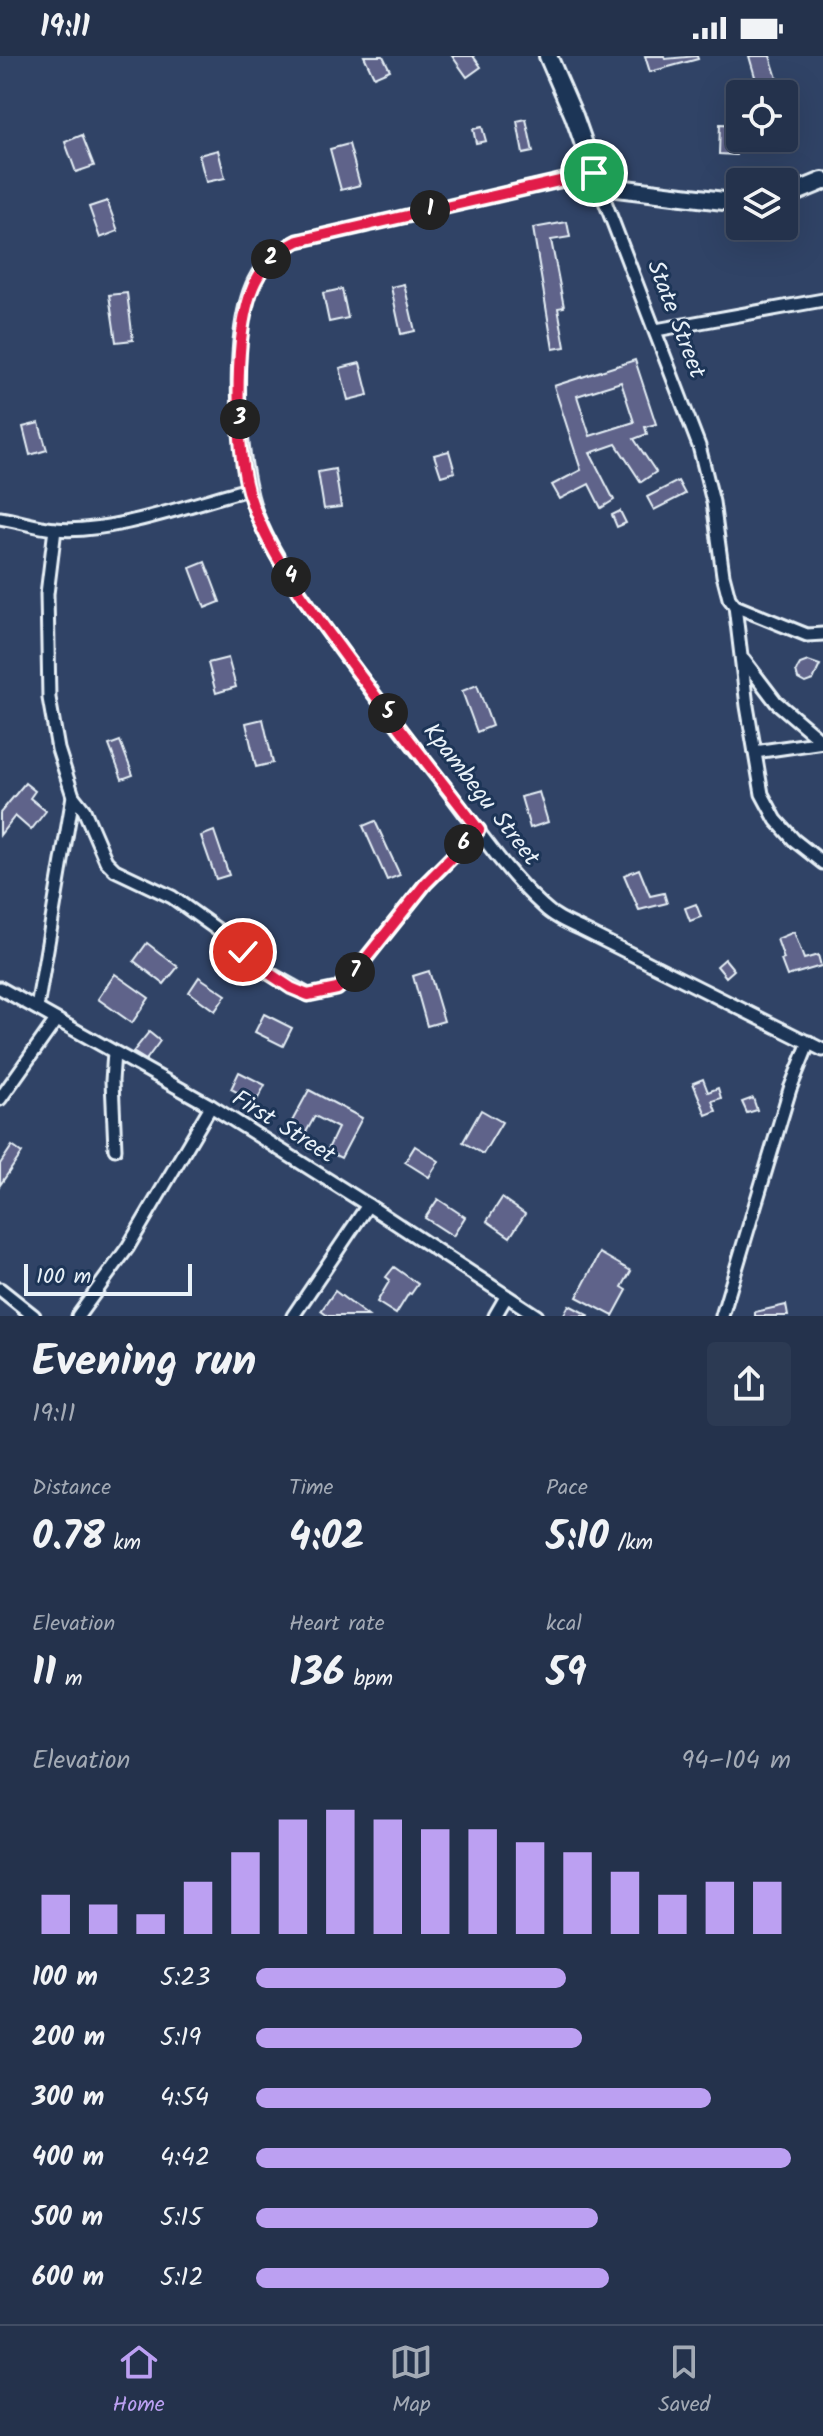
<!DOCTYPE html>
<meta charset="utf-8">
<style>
:root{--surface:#24324c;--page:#2c3a53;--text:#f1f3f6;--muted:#a3aab5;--line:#414d64;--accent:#bca0f2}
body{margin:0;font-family:Kalam,sans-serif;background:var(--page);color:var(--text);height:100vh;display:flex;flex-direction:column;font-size:30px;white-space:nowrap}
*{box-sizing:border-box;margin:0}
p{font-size:26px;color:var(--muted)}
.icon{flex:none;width:44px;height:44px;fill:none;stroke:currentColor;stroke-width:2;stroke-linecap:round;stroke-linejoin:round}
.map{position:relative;height:1260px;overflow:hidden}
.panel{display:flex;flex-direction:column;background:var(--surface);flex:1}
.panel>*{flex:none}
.tools{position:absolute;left:726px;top:24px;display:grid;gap:16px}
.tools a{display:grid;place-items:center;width:72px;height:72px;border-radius:8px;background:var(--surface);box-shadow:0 8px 32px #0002,0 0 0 2px var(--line);font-size:40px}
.scale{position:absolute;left:24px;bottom:20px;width:168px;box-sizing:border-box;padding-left:8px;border:4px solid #e8f1f8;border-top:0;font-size:22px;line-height:28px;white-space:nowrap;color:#e8f1f8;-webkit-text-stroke:6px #1d3557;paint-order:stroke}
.pin{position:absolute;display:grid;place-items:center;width:68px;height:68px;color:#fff;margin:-34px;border:4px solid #fff;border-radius:50%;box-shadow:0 2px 8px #0007}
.km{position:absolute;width:40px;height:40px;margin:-20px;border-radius:50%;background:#222;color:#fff;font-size:22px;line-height:40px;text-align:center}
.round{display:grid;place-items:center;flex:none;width:84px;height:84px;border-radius:8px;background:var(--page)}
.overview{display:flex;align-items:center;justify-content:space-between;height:136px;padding:0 32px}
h1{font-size:44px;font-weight:700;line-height:60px}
.metrics{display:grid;grid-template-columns:repeat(3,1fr);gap:12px;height:136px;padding:8px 32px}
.metrics div{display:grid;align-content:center}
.metrics b{font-size:40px;font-weight:700}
.metrics small{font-size:22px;font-weight:400}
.metrics p{font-size:22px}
.chart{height:224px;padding:16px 32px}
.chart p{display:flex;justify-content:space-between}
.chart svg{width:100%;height:144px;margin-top:8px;stroke:var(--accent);stroke-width:6}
ul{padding:0 32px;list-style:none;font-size:26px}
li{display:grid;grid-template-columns:128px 96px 1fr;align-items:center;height:60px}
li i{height:20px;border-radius:10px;background:var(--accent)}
.status{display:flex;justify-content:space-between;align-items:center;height:56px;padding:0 40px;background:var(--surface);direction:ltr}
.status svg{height:22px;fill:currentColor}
.menu{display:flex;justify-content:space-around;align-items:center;height:112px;border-top:2px solid var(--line);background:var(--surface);font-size:22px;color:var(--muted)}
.menu a{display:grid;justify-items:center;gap:4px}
.menu .current{color:var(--accent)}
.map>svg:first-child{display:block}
</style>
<div class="status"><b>19:11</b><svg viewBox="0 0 49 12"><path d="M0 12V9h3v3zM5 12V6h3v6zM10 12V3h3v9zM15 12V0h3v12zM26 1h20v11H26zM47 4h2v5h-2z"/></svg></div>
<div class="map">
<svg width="823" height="1260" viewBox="0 0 823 1260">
<rect width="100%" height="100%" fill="#304366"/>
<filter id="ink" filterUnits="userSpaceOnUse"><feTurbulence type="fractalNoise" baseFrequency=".0125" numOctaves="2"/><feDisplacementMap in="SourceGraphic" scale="16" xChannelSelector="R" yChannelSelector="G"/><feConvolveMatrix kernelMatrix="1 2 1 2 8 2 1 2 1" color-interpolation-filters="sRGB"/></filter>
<g filter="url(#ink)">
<g fill="#5e648a" stroke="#e8f1f8" stroke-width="2" fill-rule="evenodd">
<polygon points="364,0 383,0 390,14 374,21"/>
<polygon points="452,0 473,0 481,11 467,21"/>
<polygon points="645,0 664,0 665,3 697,0 698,3 650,16"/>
<polygon points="749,0 770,0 782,38 760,38"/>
<polygon points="526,63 533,96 523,98 517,65"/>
<polygon points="720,68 737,69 736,99 719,98"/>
<polygon points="482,71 486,85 476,87 473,73"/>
<polygon points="82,79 94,110 76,116 65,86"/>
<polygon points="349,88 360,129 341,134 330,93"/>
<polygon points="218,94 225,122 206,126 199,99"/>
<polygon points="107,145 118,175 100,182 89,151"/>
<polygon points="567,166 570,181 551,184 564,251 558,252 565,291 553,293 533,172"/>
<polygon points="404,228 415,275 401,278 391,231"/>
<polygon points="342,233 348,262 329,266 323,237"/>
<polygon points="127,237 133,284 116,286 109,239"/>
<path d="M635,304L656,368L645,371L647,378L634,383L656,416L641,426L616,388L590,397L614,444L601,452L589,428L560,443L552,429L581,414L554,330ZM621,326L634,366L590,380L577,340Z"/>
<polygon points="360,307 368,339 348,344 340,312"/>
<polygon points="39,367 47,394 30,399 23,371"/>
<polygon points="449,395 455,416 441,420 434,399"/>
<polygon points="335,413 341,451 324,453 318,416"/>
<polygon points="678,425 685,438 654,454 647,441"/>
<polygon points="620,455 626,467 617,471 612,459"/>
<polygon points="205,506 220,546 205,552 190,512"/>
<polygon points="228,602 236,631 216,637 208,607"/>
<polygon points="808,605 820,609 813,624 805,627 798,623 796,615 800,608"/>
<polygon points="477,629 492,670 477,676 462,635"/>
<polygon points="263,663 273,707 256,711 246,667"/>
<polygon points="120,685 133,719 122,723 109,689"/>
<polygon points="25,727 35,735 30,742 46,755 31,774 15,760 0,779 0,757"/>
<polygon points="539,736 548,766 530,772 521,741"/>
<polygon points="375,765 400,819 387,824 363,770"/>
<polygon points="214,775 229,819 216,823 201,780"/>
<polygon points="639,813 650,840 664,837 667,847 639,854 624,819"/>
<polygon points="696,848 701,861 690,865 685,852"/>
<polygon points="794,876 804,903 818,899 821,910 787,920 781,904 784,903 777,883"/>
<polygon points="147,887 178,911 164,928 134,905"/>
<polygon points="725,903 734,914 726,921 717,910"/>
<polygon points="429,915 444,965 427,970 413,920"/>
<polygon points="115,918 149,942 132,967 98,943"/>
<polygon points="199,921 226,939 215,955 189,936"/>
<polygon points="264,958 292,972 283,990 255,976"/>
<polygon points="149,976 160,985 146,1004 133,996"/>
<polygon points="239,1016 265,1029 256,1046 231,1033"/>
<polygon points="703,1023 708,1036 718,1032 721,1042 712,1045 716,1055 706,1059 693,1027"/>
<polygon points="309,1034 362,1062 341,1102 327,1095 338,1072 315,1060 305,1078 290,1069"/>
<polygon points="753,1042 757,1054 747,1057 742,1046"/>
<polygon points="481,1054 502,1066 483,1098 463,1086"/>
<polygon points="12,1090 22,1097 0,1129 0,1108"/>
<polygon points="415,1090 439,1105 429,1121 405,1106"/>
<polygon points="502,1142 525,1158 510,1181 487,1165"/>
<polygon points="438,1143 465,1161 453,1180 425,1162"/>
<polygon points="600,1197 631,1215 622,1231 627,1234 613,1260 577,1241"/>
<polygon points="394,1211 418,1228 411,1238 409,1237 396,1258 377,1246 390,1224 386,1221"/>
<polygon points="335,1235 368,1260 328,1260 321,1255"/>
<polygon points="569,1249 590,1260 563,1260"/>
<polygon points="786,1249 788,1260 755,1260 755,1256"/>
</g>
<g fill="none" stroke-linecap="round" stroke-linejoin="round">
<g stroke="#e8f1f8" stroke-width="17">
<g id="street">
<polyline points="656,274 823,244"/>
<path d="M0,462C18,465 36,471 55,473C109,479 194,447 248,433"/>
<polyline points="735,550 807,579 823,578"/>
<polyline points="744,604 776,646 823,686"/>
<polyline points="755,696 823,686"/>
<polyline points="73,740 84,754 106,805 115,814 172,841 218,874 267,916 308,939 337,933 355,916 426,827 479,774"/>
<path d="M823,807L794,784L776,764L762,738L747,650L735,550L729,542L723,519L713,446L699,390L594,117L298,185C282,193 266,204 257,220C227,270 237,411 259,464C277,506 306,546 333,583C367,630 403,677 439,723C472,765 503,814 543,850C553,860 566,866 579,872L823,994"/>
<polyline points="0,932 211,1050 368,1149 537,1260"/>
<polyline points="37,952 73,740 58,693 49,642 47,538 55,473"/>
<polyline points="114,996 112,1025 115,1093"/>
<polyline points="0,1043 56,964"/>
<polyline points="0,1233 34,1260"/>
<polyline points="78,1260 128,1191 211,1050"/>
<polyline points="293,1260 368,1149"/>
<polyline points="495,1260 506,1241"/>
<polyline points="722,1260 790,1033 809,986"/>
</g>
</g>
<g stroke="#e8f1f8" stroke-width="22">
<g id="secondary">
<polyline points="548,0 574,60 594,117 606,127 617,132 740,147"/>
<polyline points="784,141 823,125"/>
</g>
</g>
<use href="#street" stroke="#1d3557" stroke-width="11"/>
<use href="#secondary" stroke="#1d3557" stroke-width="16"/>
</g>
</g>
<g fill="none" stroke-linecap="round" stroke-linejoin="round" filter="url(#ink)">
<g stroke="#fff" stroke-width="16">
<path id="route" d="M243,896L267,916L291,932L308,939L337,933L355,916L426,827L479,774C432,713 384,653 339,591C304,544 265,492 248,435C237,395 237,325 241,284C246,241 255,205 298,185L594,117"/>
</g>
<use href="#route" stroke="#e11d48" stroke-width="10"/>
</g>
<g text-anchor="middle" stroke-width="6" stroke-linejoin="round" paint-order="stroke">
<g font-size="24" fill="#e8f1f8" stroke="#1d3557">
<text transform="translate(677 263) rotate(69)" y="8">State Street</text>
<text transform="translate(482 738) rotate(52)" y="8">Kpambegu Street</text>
<text transform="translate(284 1070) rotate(32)" y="8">First Street</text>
</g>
</g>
</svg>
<div class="tools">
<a><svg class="icon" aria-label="locate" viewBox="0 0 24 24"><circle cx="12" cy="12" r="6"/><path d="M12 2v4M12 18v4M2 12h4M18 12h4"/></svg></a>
<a><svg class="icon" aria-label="layers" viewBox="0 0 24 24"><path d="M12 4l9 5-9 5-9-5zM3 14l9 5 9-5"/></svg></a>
</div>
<div class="scale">100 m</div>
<div class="pin" style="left:594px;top:117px;background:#1e9e55"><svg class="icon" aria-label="arrive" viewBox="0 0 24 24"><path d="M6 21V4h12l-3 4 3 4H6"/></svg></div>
<div class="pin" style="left:243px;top:896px;background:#d93025"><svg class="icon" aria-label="check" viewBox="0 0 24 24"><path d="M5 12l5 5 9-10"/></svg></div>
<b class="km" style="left:430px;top:154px">1</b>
<b class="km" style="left:271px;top:203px">2</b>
<b class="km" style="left:240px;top:363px">3</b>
<b class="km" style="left:291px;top:521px">4</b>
<b class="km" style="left:388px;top:657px">5</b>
<b class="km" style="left:464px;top:788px">6</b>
<b class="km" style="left:355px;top:916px">7</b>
</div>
<section class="panel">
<div class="overview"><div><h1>Evening run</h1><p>19:11</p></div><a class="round"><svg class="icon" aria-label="share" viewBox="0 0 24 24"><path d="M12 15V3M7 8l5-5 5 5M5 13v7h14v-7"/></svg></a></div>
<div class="metrics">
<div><p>Distance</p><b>0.78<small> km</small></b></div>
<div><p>Time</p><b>4:02</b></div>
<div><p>Pace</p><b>5:10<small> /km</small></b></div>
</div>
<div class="metrics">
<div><p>Elevation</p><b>11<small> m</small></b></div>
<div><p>Heart rate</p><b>136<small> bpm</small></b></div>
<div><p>kcal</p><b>59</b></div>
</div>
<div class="chart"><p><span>Elevation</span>94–104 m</p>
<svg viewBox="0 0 160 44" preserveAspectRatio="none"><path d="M5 44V32M15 44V35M25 44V38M35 44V28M45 44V19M55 44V9M65 44V6M75 44V9M85 44V12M95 44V12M105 44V16M115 44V19M125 44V25M135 44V32M145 44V28M155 44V28"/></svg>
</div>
<ul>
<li><b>100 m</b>5:23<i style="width:58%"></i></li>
<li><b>200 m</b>5:19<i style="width:61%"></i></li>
<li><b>300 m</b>4:54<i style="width:85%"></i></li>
<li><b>400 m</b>4:42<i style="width:100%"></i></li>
<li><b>500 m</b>5:15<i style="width:64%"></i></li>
<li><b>600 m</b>5:12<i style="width:66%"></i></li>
</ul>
</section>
<nav class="menu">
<a class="current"><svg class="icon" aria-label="home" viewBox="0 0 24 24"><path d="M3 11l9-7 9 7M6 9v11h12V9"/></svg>Home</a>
<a><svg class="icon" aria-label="map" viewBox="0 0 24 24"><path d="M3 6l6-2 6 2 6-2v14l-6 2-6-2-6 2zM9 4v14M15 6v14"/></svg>Map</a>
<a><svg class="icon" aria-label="saved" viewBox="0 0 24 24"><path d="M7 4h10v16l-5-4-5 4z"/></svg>Saved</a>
</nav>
